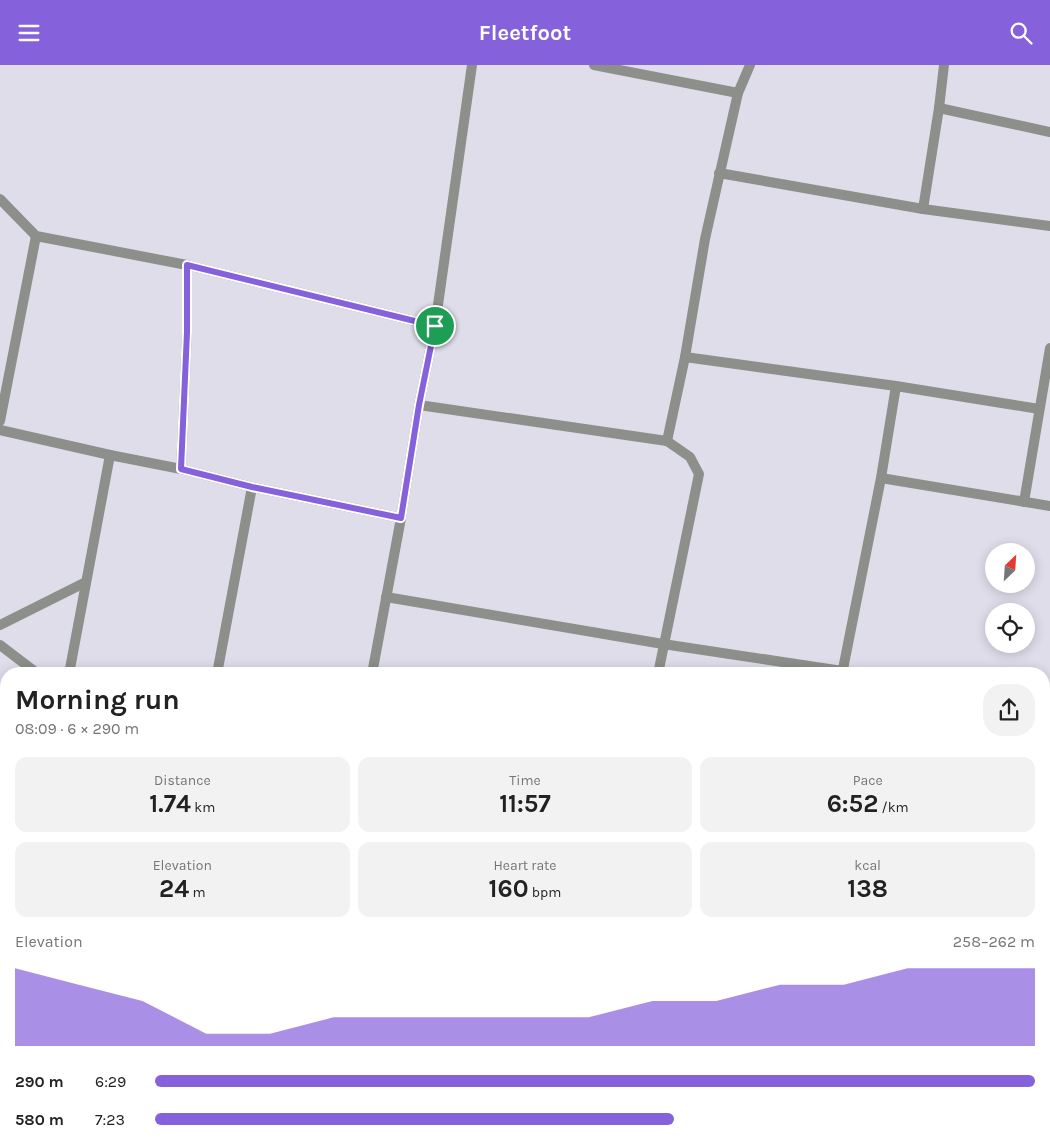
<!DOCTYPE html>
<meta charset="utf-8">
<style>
:root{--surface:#fff;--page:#f2f2f2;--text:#222;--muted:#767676;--accent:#8561dc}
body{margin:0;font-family:Karla,sans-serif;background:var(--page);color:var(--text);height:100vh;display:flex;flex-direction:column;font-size:19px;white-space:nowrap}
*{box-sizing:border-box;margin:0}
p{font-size:16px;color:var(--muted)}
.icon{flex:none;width:28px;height:28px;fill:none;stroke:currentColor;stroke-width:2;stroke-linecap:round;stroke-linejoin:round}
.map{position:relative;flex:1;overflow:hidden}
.sheet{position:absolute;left:0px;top:602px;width:1050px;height:481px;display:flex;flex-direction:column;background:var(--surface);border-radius:20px 20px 0 0;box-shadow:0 2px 12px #0003}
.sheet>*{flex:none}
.needle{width:32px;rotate:25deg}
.controls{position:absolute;left:985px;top:478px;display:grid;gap:10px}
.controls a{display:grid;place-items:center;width:50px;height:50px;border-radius:50%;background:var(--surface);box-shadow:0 2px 12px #0003;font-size:25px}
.pin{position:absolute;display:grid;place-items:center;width:42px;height:42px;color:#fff;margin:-21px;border:2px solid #fff;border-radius:50%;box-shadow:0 1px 5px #0007}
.round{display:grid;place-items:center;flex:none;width:52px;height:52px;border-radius:20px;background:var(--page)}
.headline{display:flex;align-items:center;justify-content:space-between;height:85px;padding:0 15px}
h1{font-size:28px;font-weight:700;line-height:38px}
.stats{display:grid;grid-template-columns:repeat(3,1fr);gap:8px;height:85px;padding:5px 15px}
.stats div{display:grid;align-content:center;border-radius:12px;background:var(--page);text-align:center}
.stats b{font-size:25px;font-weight:700}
.stats small{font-size:14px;font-weight:400}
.stats p{font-size:14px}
.chart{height:140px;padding:10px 15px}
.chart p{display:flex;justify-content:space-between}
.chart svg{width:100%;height:90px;margin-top:5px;fill:var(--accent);opacity:.7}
ul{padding:0 15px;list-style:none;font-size:16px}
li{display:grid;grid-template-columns:80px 60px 1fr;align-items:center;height:38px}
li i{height:12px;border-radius:6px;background:var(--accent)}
header{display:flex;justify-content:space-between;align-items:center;height:65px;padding:0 15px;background:var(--accent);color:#fff;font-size:22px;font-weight:700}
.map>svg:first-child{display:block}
</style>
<header><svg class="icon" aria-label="menu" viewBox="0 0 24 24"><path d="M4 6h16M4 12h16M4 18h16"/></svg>Fleetfoot<svg class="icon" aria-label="search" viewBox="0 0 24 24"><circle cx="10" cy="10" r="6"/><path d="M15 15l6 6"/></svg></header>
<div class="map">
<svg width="1050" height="1083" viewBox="0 0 1050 1083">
<rect width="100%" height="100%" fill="#e0ddeb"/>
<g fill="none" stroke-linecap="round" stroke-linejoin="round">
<g stroke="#8c8f8a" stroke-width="10">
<polyline points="594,0 738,28 750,0"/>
<polyline points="939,43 1050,67"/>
<polyline points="719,108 923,144 1050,161"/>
<polyline points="0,134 36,171 187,200 435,261"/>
<polyline points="923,144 939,43 944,0"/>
<polyline points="685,292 896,321 1039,344"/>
<polyline points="419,340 667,376 690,392 699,409 658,609"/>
<polyline points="0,356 36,171"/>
<polyline points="0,365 110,390 181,404 252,422 401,453"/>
<polyline points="667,376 685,292 705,174 738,28"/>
<polyline points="181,404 187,267 187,200"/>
<polyline points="881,413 1050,441"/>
<polyline points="1024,437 1050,283"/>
<polyline points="386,532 663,579 862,609"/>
<polyline points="0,560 86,517"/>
<polyline points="0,580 38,609"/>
<polyline points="69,609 110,390"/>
<polyline points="217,609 252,422"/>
<polyline points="372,609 401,453 419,340 435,261 472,0"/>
<polyline points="842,609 881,413 896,321"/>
<polyline points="1044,638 1050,639"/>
<polyline points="0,764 6,766"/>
<polyline points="1044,833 1050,834"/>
<polyline points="0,955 6,959"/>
<polyline points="1044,1047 1050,1048"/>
<polyline points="155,1083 156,1078"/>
<polyline points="286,1083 287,1078"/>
<polyline points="591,1083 592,1078"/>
<polyline points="768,1083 769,1078"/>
<polyline points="1045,1083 1050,1055"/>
</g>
</g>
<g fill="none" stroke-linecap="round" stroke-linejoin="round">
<g stroke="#fff" stroke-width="10">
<polygon id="route" points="187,200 435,261 419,340 401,453 252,422 181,404 187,267"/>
</g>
<use href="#route" stroke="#8561dc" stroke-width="6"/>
</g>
</svg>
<div class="controls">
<a><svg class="needle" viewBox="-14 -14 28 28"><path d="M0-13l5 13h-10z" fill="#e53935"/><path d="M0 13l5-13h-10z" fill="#767676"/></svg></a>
<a><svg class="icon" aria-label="locate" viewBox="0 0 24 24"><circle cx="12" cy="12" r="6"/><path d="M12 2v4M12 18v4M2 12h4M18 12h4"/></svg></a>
</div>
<div class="pin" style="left:435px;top:261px;background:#1e9e55"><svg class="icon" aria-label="arrive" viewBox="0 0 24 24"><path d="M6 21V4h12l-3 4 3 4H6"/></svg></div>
<section class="sheet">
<div class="headline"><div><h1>Morning run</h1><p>08:09 · 6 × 290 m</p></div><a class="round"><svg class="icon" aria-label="share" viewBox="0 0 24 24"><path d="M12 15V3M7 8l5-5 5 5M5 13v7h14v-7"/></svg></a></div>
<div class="stats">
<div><p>Distance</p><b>1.74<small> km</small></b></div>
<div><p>Time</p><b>11:57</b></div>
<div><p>Pace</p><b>6:52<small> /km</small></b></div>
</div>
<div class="stats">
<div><p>Elevation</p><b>24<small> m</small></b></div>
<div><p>Heart rate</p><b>160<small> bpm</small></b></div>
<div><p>kcal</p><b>138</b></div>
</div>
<div class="chart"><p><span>Elevation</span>258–262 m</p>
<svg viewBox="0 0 160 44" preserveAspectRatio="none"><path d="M0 44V6L10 14L20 22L30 38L40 38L50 30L60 30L70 30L80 30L90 30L100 22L110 22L120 14L130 14L140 6L150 6L160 6V44z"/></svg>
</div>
<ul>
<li><b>290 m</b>6:29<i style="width:100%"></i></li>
<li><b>580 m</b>7:23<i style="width:59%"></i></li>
</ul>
</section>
</div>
